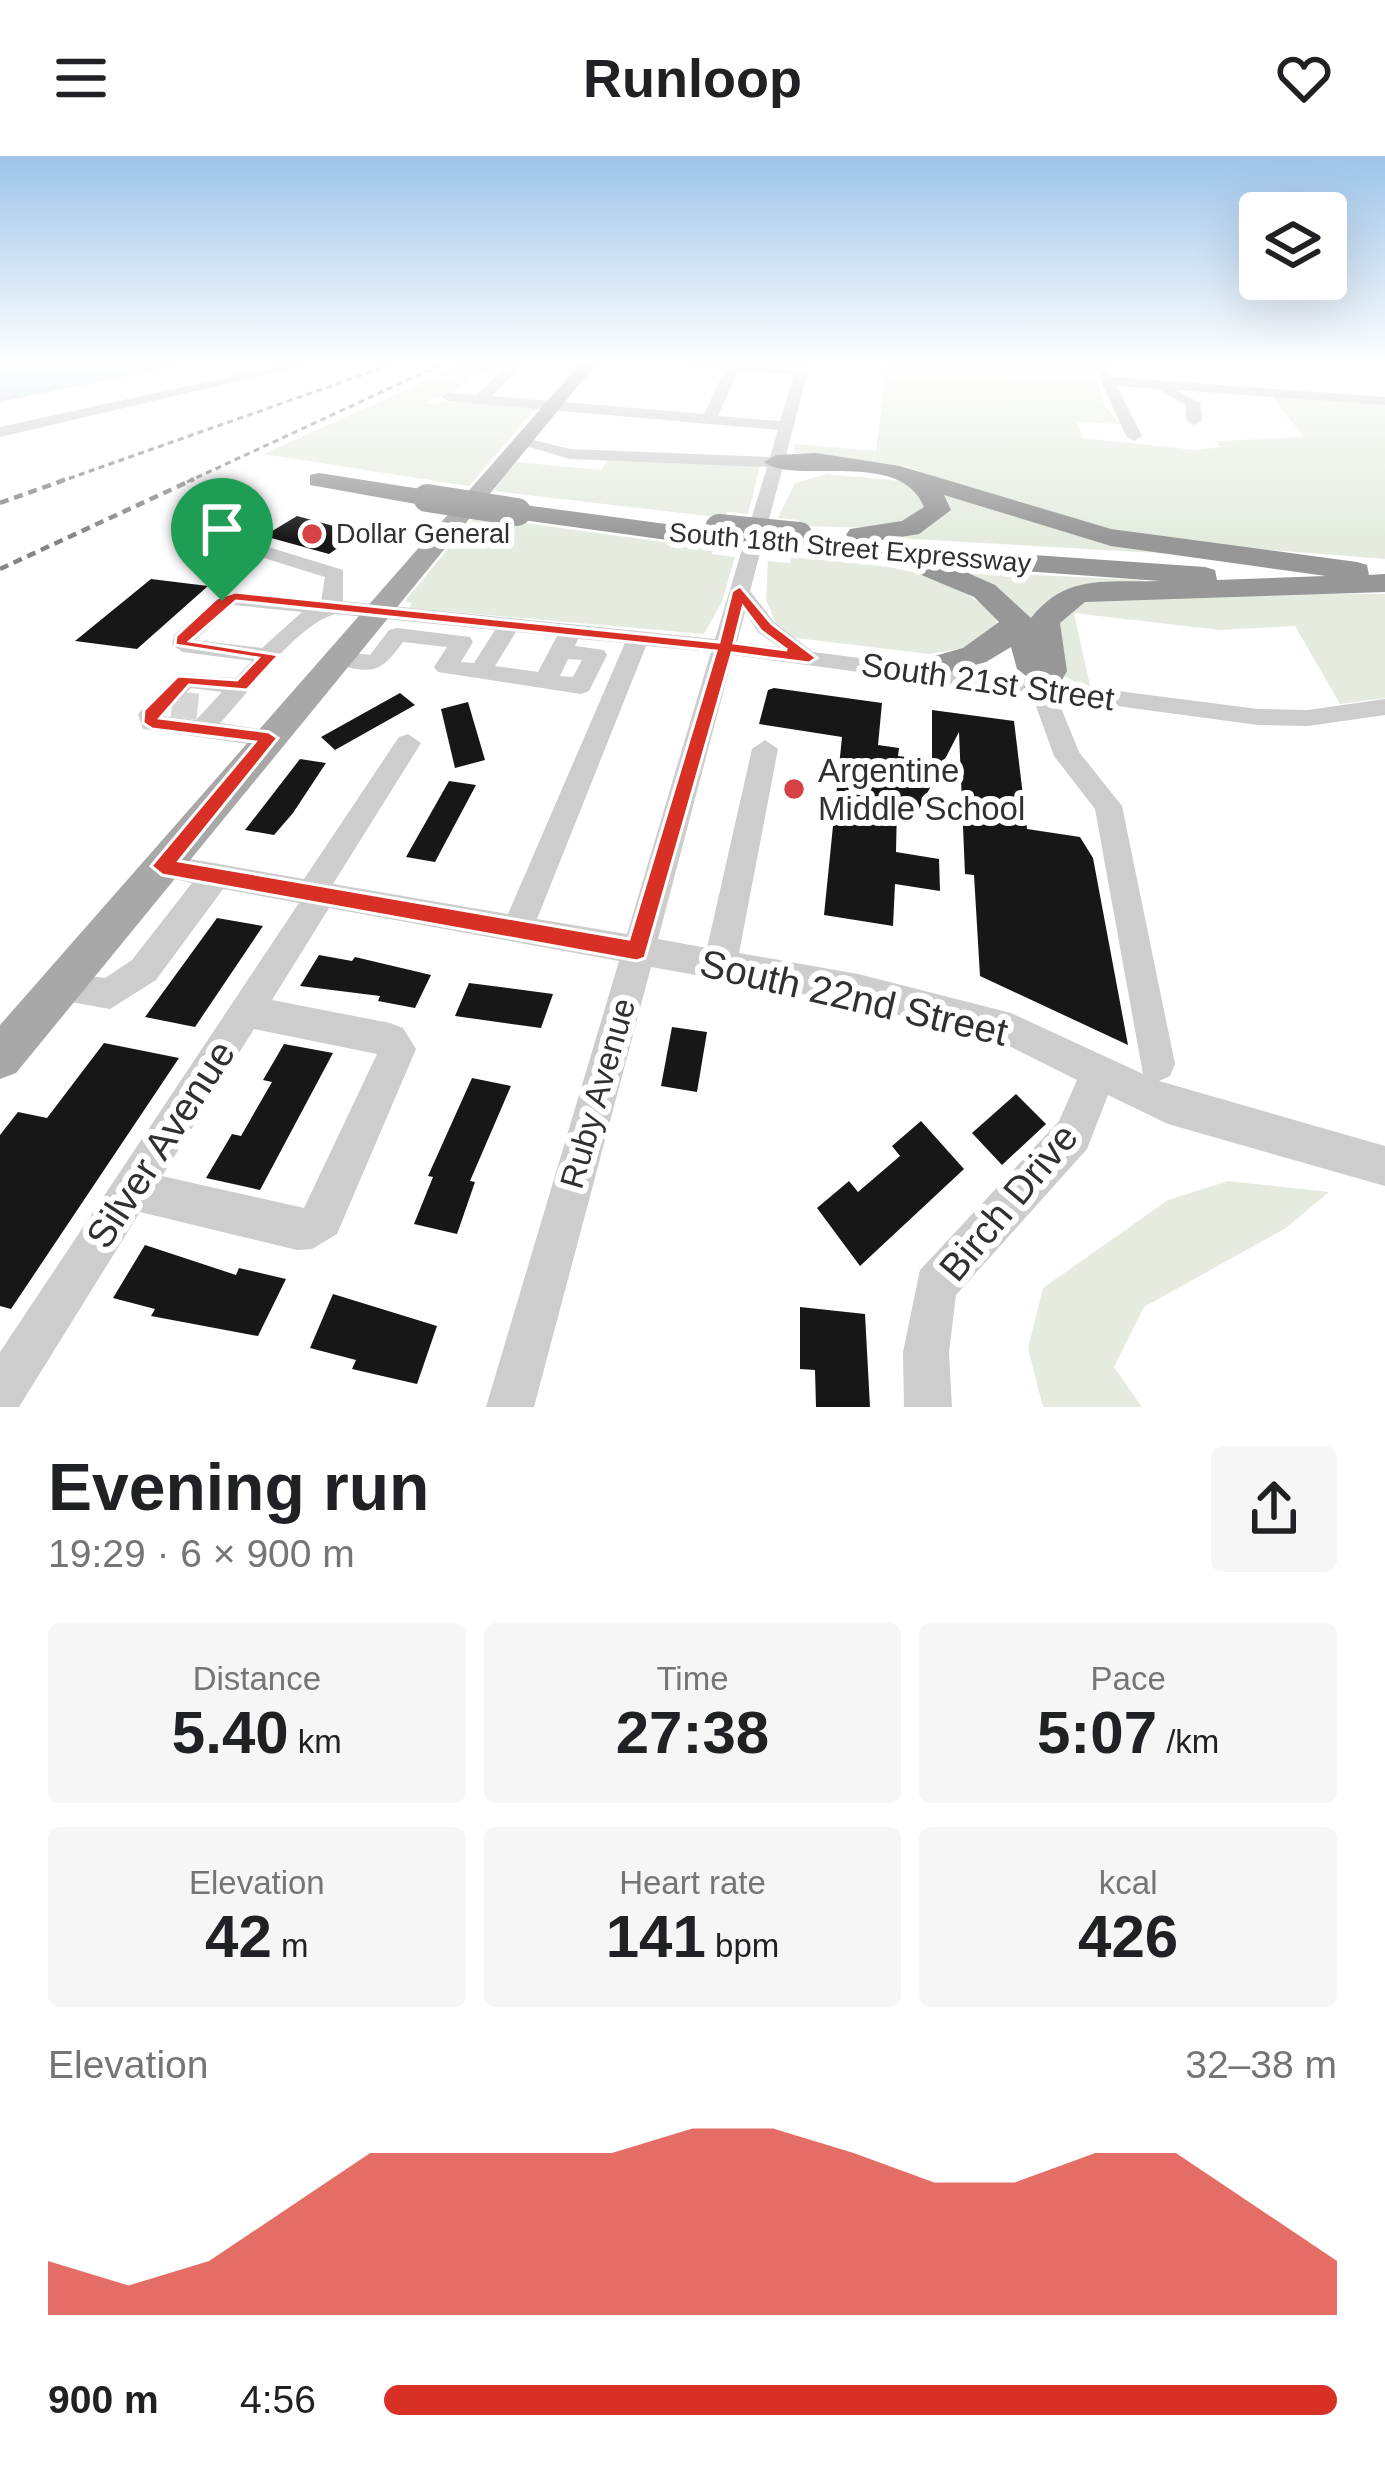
<!DOCTYPE html>
<meta charset="utf-8">
<style>
:root{--surface:#fff;--page:#f6f6f6;--text:#202124;--muted:#757577;--accent:#d93025}
body{margin:0;font-family:Arial,sans-serif;background:var(--page);color:var(--text);height:100vh;display:flex;flex-direction:column;font-size:45px;white-space:nowrap}
*{box-sizing:border-box;margin:0}
p{font-size:39px;color:var(--muted)}
.icon{flex:none;width:66px;height:66px;fill:none;stroke:currentColor;stroke-width:2;stroke-linecap:round;stroke-linejoin:round}
.map{position:relative;height:1251px;overflow:hidden}
.panel{display:flex;flex-direction:column;background:var(--surface);flex:1}
.panel>*{flex:none}
.fabs{position:absolute;left:1239px;top:36px;display:grid;gap:24px}
.fabs a{display:grid;place-items:center;width:108px;height:108px;border-radius:12px;background:var(--surface);box-shadow:0 12px 48px #0002;font-size:60px}
.pin{position:absolute;display:grid;place-items:center;width:102px;height:102px;color:#fff;margin:-123px -51px;border-radius:50% 50% 50% 0;rotate:-45deg;box-shadow:0 0 12px #0007}
.pin .icon{rotate:45deg}
.round{display:grid;place-items:center;flex:none;width:126px;height:126px;border-radius:12px;background:var(--page)}
.overview{display:flex;align-items:center;justify-content:space-between;height:204px;padding:0 48px}
h1{font-size:66px;font-weight:700;line-height:90px}
.stats{display:grid;grid-template-columns:repeat(3,1fr);gap:18px;height:204px;padding:12px 48px}
.stats div{display:grid;align-content:center;border-radius:12px;background:var(--page);text-align:center}
.stats b{font-size:60px;font-weight:700}
.stats small{font-size:33px;font-weight:400}
.stats p{font-size:33px}
.chart{height:336px;padding:24px 48px}
.chart p{display:flex;justify-content:space-between}
.chart svg{width:100%;height:216px;margin-top:12px;fill:var(--accent);opacity:.7}
ul{padding:0 48px;list-style:none;font-size:39px}
li{display:grid;grid-template-columns:192px 144px 1fr;align-items:center;height:90px}
li i{height:30px;border-radius:15px;background:var(--accent)}
header{display:flex;justify-content:space-between;align-items:center;height:156px;padding:0 48px;background:var(--surface);font-size:54px;font-weight:700}
.map>svg:first-child{display:block}
</style>
<header><svg class="icon" aria-label="menu" viewBox="0 0 24 24"><path d="M4 6h16M4 12h16M4 18h16"/></svg>Runloop<svg class="icon" aria-label="heart" viewBox="0 0 24 24"><path d="M12 20l-8-8c-3-5 5-10 8-4 3-6 11-1 8 4z"/></svg></header>
<div class="map">
<svg width="1385" height="1251" viewBox="0 0 1385 1251">
<rect width="100%" height="100%" fill="#fff"/>
<g fill="#e5ecdf">
<polygon points="464,208 514,208 504,217 475,216 450,239 434,241 427,248 462,245 535,253 469,330 263,298"/>
<polygon points="887,208 1093,208 1105,250 1120,268 1077,266 1083,282 1196,294 1219,291 1217,285 1304,281 1271,239 1385,248 1385,403 1152,385 1004,346 905,310 795,297 794,288 876,295"/>
<polygon points="608,304 760,309 748,358 727,356 725,362 493,335 516,306 601,314"/>
<polygon points="827,318 900,325 928,345 917,362 877,372 799,370 799,364 778,362 795,327"/>
<polygon points="939,336 1174,398 895,382"/>
<polygon points="475,360 713,393 712,398 735,401 722,446 704,478 409,452 412,447 405,445"/>
<path d="M791,401C865,409 941,406 996,461L997,468L978,490L929,498L796,482L779,475L766,444L768,405L790,407Z"/>
<polygon points="956,415 1141,424 1144,428 1116,428 1036,470"/>
<polygon points="1126,436 1385,438 1385,542 1340,548 1295,470 1219,474 1074,457 1091,534 1062,519 1056,463 1089,441"/>
<polygon points="1228,1025 1329,1036 1286,1072 1144,1151 1114,1211 1142,1251 1043,1251 1028,1192 1043,1132 1168,1044"/>
</g>
<polygon fill="#cdddea" points="0,208 187,208 0,246"/>
<g fill="#171717">
<polygon points="297,360 359,377 329,398 264,380"/>
<polygon points="151,423 208,430 137,493 75,485"/>
<polygon points="774,532 882,547 878,589 899,592 898,600 932,604 932,554 1014,565 1027,673 1080,681 1093,702 1128,889 980,820 974,719 965,718 959,576 919,653 897,650 896,696 939,703 940,735 895,728 893,770 824,759 842,581 759,568 768,534"/>
<polygon points="400,537 415,549 335,594 321,581"/>
<polygon points="468,546 485,604 455,612 441,553"/>
<polygon points="300,603 326,607 293,657 274,679 245,674"/>
<polygon points="449,625 476,629 435,706 406,701"/>
<polygon points="217,762 263,770 195,871 145,861"/>
<polygon points="319,799 352,805 355,801 431,819 415,852 378,845 380,840 300,830"/>
<polygon points="469,827 553,838 541,872 455,860"/>
<polygon points="672,871 707,876 697,936 661,930"/>
<polygon points="104,887 179,902 11,1153 0,1150 0,979 18,956 47,962"/>
<polygon points="284,888 333,897 260,1034 206,1022 232,978 241,980 272,926 263,924"/>
<polygon points="472,922 511,930 470,1025 475,1026 457,1078 414,1068 433,1021 428,1020"/>
<polygon points="1016,938 1046,968 1002,1009 972,977"/>
<polygon points="921,965 964,1013 860,1110 817,1052 849,1025 858,1036 900,1000 892,990"/>
<polygon points="145,1089 236,1119 239,1112 286,1123 258,1180 151,1160 155,1153 113,1142"/>
<polygon points="333,1138 437,1170 417,1228 352,1213 356,1204 310,1192"/>
<polygon points="800,1151 865,1158 870,1251 816,1251 815,1214 800,1213"/>
</g>
<g fill="none" stroke-linecap="round" stroke-linejoin="round">
<polyline stroke="#d6d6d6" stroke-width="26" stroke-dasharray="26 12" stroke-linecap="butt" points="172,548 209,552"/>
<g fill="#cdcdcd" fill-rule="evenodd">
<polygon points="288,208 311,208 0,281 0,271"/>
<path d="M509,208H523L492,240L704,258L725,214L679,208H810L750,435L774,466L813,496L1258,553L1308,554L1385,543V559L1308,570L1258,569L1057,542L1079,596L1122,650L1175,908L1170,920L1159,925L1385,990V1030L1168,968L1108,939L1087,993L956,1139L949,1196L952,1251H904L903,1196L920,1114L1059,965L1077,924L1005,888L858,848L651,811L534,1251H486L619,805L329,752L272,844L390,867L403,872L416,893L337,1078L312,1093L297,1094L140,1056L19,1251H0V1196L299,747L223,733L156,824L110,853L48,842L43,831L48,820L60,816L105,822L132,804L192,727L151,718L147,710L151,702L162,698L304,723L399,581L408,578L421,587L333,728L508,758L625,487L578,483L575,490L604,494L607,499L589,535L581,538L438,516L434,511L447,491L403,486C377,522 370,516 328,507L325,502L336,495L370,499L389,474L397,472L470,481L473,486L461,506L474,507L495,474L335,458C295,470 250,535 220,567L278,576L282,582L278,588L269,591L143,573L138,558L177,519L236,522L252,505L183,496L172,489L174,479L221,438L321,445L325,421L251,398V390H265L343,414V445L715,483L767,311L570,303L513,286L521,281L570,293L770,301L778,274L448,245L441,241L448,237L477,239ZM738,215L794,219L780,265L718,260ZM233,449L302,456L262,492L195,484ZM745,456L758,476L779,491L737,486ZM516,476L557,480L538,516L495,510ZM646,490L711,496L627,778L537,763ZM733,499L1032,539L1054,600L1095,653L1143,918L1011,857L858,818L739,797L778,593L765,584L752,593L707,792L658,783ZM568,503L582,504L573,521L560,520ZM191,532L222,536L196,564L163,560ZM254,873L377,898L304,1052L162,1020Z"/>
<polygon points="1093,208 1105,208 1112,221 1385,241 1385,249 1176,234 1200,247 1202,264 1194,269 1186,264 1186,249 1158,233 1117,230 1142,280 1134,285 1126,280"/>
</g>
<polygon fill="#a8a8a8" fill-rule="evenodd" points="580,208 596,208 16,917 0,923 0,869"/>
<g fill="#979797" fill-rule="evenodd">
<path d="M816,297L900,310L1111,373L1357,406L1367,409L1369,419L1385,418V436L1085,446L1060,467L1067,515L1053,540H1029L1024,532L1029,522L1017,513L1011,491L986,506L918,525L901,515L906,508L963,492L999,466L974,441L919,418L918,407L787,396L783,390L797,382L855,386L846,379L850,373L902,365L924,351C900,291 793,330 764,306L776,299ZM944,339L1111,390L1326,420L1217,424L1215,414L1205,411L864,387L919,378L951,354ZM952,410L1160,425C1108,427 1066,417 1031,462L995,429Z"/>
<polygon points="319,317 427,334 440,342 427,350 310,329 310,319"/>
<polygon points="517,348 718,375 732,383 718,391 508,362 508,350"/>
</g>
<g stroke="#858585" stroke-width="3" stroke-dasharray="6 4.5" stroke-linecap="butt">
<polyline points="59,326 393,208"/>
<polyline points="187,326 442,208"/>
</g>
<g stroke="#858585" stroke-width="4.5" stroke-dasharray="9 6" stroke-linecap="butt">
<polyline points="0,347 67,323"/>
<polyline points="0,413 194,323"/>
</g>
<g stroke="#979797" stroke-width="28">
<polyline points="427,342 517,356"/>
<polyline points="719,372 799,380"/>
</g>
</g>
<linearGradient id="sky" x2="0" y2="1"><stop stop-color="#9dc4e9"/><stop offset="0.54" stop-color="#fff"/><stop offset="1" stop-color="#fff" stop-opacity="0"/></linearGradient>
<rect width="1385" height="383" fill="url(#sky)"/>
<path fill="#d93025" stroke="#fff" stroke-width="3" fill-rule="evenodd" d="M740,430L772,468L817,502L809,507L732,497L645,802L637,805L162,719L151,710L255,586L152,573L143,567L144,554L178,520L237,524L258,502L175,489L176,480L217,442L235,436L719,486L732,435ZM236,445L716,495L629,783L179,705L278,582L269,576L160,562L189,529L247,534L279,499L190,485ZM743,451L761,475L787,494L734,487Z"/>
<g fill="#d84143" stroke="#fff" stroke-width="4.5">
<circle cx="312" cy="378" r="12"/>
<circle cx="794" cy="633" r="12"/>
</g>
<g text-anchor="middle" stroke-width="12" stroke-linejoin="round" paint-order="stroke">
<g font-size="27" fill="#303030" stroke="#fff" text-anchor="start">
<text x="336" y="387">Dollar General</text>
</g>
<g font-size="27" fill="#303030" stroke="#fff">
<text transform="translate(850 392) rotate(5)" y="9">South 18th Street Expressway</text>
</g>
<g font-size="33" fill="#303030" stroke="#fff">
<text transform="translate(988 525) rotate(8)" y="12">South 21st Street</text>
<text transform="translate(597 937) rotate(-74)" y="12">Ruby Avenue</text>
</g>
<g font-size="33" fill="#303030" stroke="#fff" text-anchor="start">
<text x="818" y="626">Argentine<tspan x="818" dy="38">Middle School</tspan></text>
</g>
<g font-size="39" fill="#303030" stroke="#fff">
<text transform="translate(854 841) rotate(13)" y="14">South 22nd Street</text>
<text transform="translate(160 988) rotate(-57)" y="14">Silver Avenue</text>
<text transform="translate(1008 1046) rotate(-50)" y="14">Birch Drive</text>
</g>
</g>
</svg>
<div class="fabs">
<a><svg class="icon" aria-label="layers" viewBox="0 0 24 24"><path d="M12 4l9 5-9 5-9-5zM3 14l9 5 9-5"/></svg></a>
</div>
<div class="pin" style="left:222px;top:445px;background:#1e9e55"><svg class="icon" aria-label="arrive" viewBox="0 0 24 24"><path d="M6 21V4h12l-3 4 3 4H6"/></svg></div>
</div>
<section class="panel">
<div class="overview"><div><h1>Evening run</h1><p>19:29 · 6 × 900 m</p></div><a class="round"><svg class="icon" aria-label="share" viewBox="0 0 24 24"><path d="M12 15V3M7 8l5-5 5 5M5 13v7h14v-7"/></svg></a></div>
<div class="stats">
<div><p>Distance</p><b>5.40<small> km</small></b></div>
<div><p>Time</p><b>27:38</b></div>
<div><p>Pace</p><b>5:07<small> /km</small></b></div>
</div>
<div class="stats">
<div><p>Elevation</p><b>42<small> m</small></b></div>
<div><p>Heart rate</p><b>141<small> bpm</small></b></div>
<div><p>kcal</p><b>426</b></div>
</div>
<div class="chart"><p><span>Elevation</span>32–38 m</p>
<svg viewBox="0 0 160 44" preserveAspectRatio="none"><path d="M0 44V33L10 38L20 33L30 22L40 11L50 11L60 11L70 11L80 6L90 6L100 11L110 17L120 17L130 11L140 11L150 22L160 33V44z"/></svg>
</div>
<ul>
<li><b>900 m</b>4:56<i style="width:100%"></i></li>
</ul>
</section>
